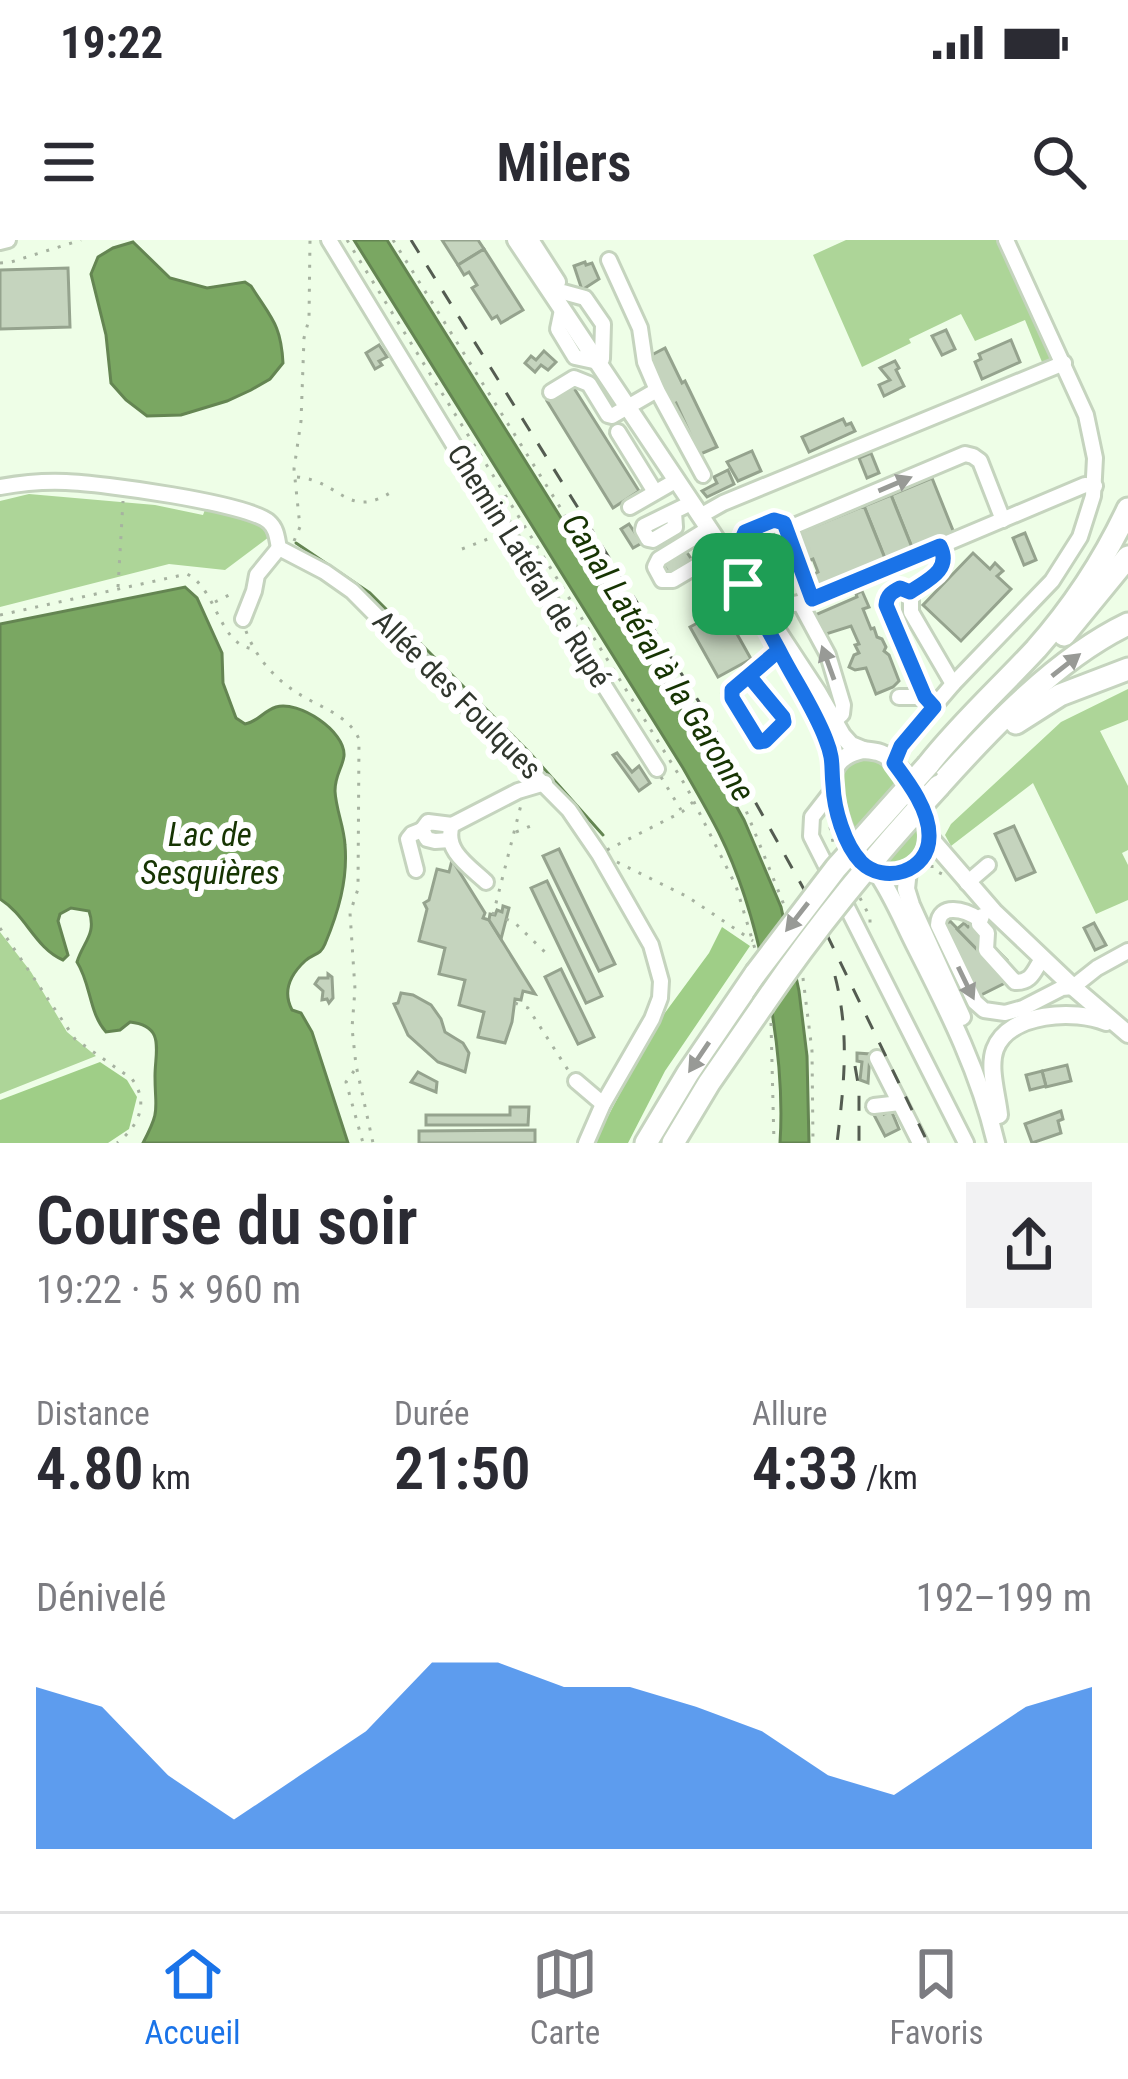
<!DOCTYPE html>
<html lang="fr">
<meta charset="utf-8">
<style>
:root{--surface:#fff;--page:#f2f2f3;--text:#2b2b33;--muted:#7c7c81;--line:#e1e1e2;--accent:#1a73e8}
body{margin:0;font-family:"Roboto Condensed",sans-serif;background:var(--page);color:var(--text);height:100vh;display:flex;flex-direction:column;font-size:45px;white-space:nowrap}
*{box-sizing:border-box;margin:0}
p{font-size:39px;color:var(--muted)}
.icon{flex:none;width:66px;height:66px;fill:none;stroke:currentColor;stroke-width:2;stroke-linecap:round;stroke-linejoin:round}
.map{position:relative;height:903px;overflow:hidden}
.details{display:flex;flex-direction:column;background:var(--surface);flex:1}
.details>*{flex:none}
.pin{position:absolute;display:grid;place-items:center;width:102px;height:102px;color:#fff;margin:-51px;border-radius:24px;box-shadow:0 6px 18px #0006}
.round{display:grid;place-items:center;flex:none;width:126px;height:126px;border-radius:0px;background:var(--page)}
.overview{display:flex;align-items:center;justify-content:space-between;height:204px;padding:0 36px}
h1{font-size:66px;font-weight:600;line-height:90px}
.stats{display:grid;grid-template-columns:repeat(3,1fr);gap:18px;height:204px;padding:12px 36px}
.stats div{display:grid;align-content:center}
.stats b{font-size:60px;font-weight:600}
.stats small{font-size:33px;font-weight:400}
.stats p{font-size:33px}
.chart{height:336px;padding:24px 36px}
.chart p{display:flex;justify-content:space-between}
.chart svg{width:100%;height:216px;margin-top:12px;fill:var(--accent);opacity:.7}
.status{display:flex;justify-content:space-between;align-items:center;height:84px;padding:0 60px;background:var(--surface);direction:ltr}
.status svg{height:33px;fill:currentColor}
header{display:flex;justify-content:space-between;align-items:center;height:156px;padding:0 36px;background:var(--surface);font-size:54px;font-weight:600}
.dock{display:flex;justify-content:space-around;align-items:center;height:168px;border-top:3px solid var(--line);background:var(--surface);font-size:33px;color:var(--muted)}
.dock a{display:grid;justify-items:center;gap:6px}
.dock .active{color:var(--accent)}
.map>svg:first-child{display:block}
</style>
<div class="status"><b>19:22</b><svg viewBox="0 0 49 12"><path d="M0 12V9h3v3zM5 12V6h3v6zM10 12V3h3v9zM15 12V0h3v12zM26 1h20v11H26zM47 4h2v5h-2z"/></svg></div>
<header><svg class="icon" aria-label="menu" viewBox="0 0 24 24"><path d="M4 6h16M4 12h16M4 18h16"/></svg>Milers<svg class="icon" aria-label="search" viewBox="0 0 24 24"><circle cx="10" cy="10" r="6"/><path d="M15 15l6 6"/></svg></header>
<div class="map">
<svg width="1128" height="903" viewBox="0 0 1128 903">
<rect width="100%" height="100%" fill="#eefee7"/>
<g fill="#add598">
<polygon points="846,0 1002,0 1054,116 1053,122 1044,127 1025,80 975,101 961,74 909,99 911,103 862,127 813,15"/>
<polygon points="29,254 155,265 203,275 206,267 261,281 273,294 225,330 169,324 0,367 0,261"/>
<polygon points="1128,449 1128,480 1100,491 1128,546 1128,610 1122,613 1128,625 1128,660 1096,674 1033,543 951,606 945,595 951,584 1061,482"/>
<path d="M866,518C891,523 911,550 918,574C921,583 920,595 920,604L909,617L894,625C887,624 882,624 876,619C858,606 830,553 841,532C847,522 856,520 866,518Z"/>
<polygon points="0,692 31,732 67,792 96,816 0,854"/>
</g>
<g fill="#9fce87">
<polygon points="722,687 750,706 665,831 628,903 594,903 656,785 709,713"/>
<polygon points="100,822 127,840 137,857 129,889 108,903 0,903 0,860"/>
</g>
<g fill="#7aa762" stroke="#648552" stroke-width="3">
<path d="M354,0H387L695,492L744,580L781,667L799,751L807,816L809,903H780C786,812 760,675 719,593C708,571 695,549 683,528Z"/>
<path d="M133,2L170,38L207,48L245,42L251,46C271,78 281,84 283,123L270,139L251,150L227,161L181,175L147,176L126,160L111,143L106,95L91,34L98,17L113,8Z"/>
<path d="M185,347L197,358L222,413L223,443L236,478L245,484C258,482 263,471 276,467C298,460 346,491 344,516C342,529 335,535 335,551C336,570 344,586 345,605C348,640 338,673 325,704C320,716 314,713 305,721C290,735 282,751 292,770L301,773L312,792L348,903H143C161,869 155,871 155,836C155,811 166,786 130,782L120,790L106,792C89,773 91,744 77,722C83,702 97,694 89,671L71,668L60,674L58,681L68,715L63,720C35,708 26,675 0,659V384Z"/>
</g>
<g fill="none" stroke-linecap="round" stroke-linejoin="round">
<polyline stroke="#648552" stroke-width="3" points="296,303 370,353 529,512 603,595"/>
</g>
<g fill="#c5d4be" stroke="#95a38e" stroke-width="3">
<polygon points="442,0 478,0 484,9 458,25"/>
<polygon points="484,9 523,70 501,83 497,76 492,79 472,48 477,45 469,32 464,35 458,25"/>
<polygon points="585,22 586,25 592,23 599,39 582,50 574,26"/>
<polygon points="68,28 70,87 0,89 0,30"/>
<polygon points="946,90 955,109 942,115 932,96"/>
<polygon points="1011,100 1020,122 982,139 975,122 981,119 979,114"/>
<polygon points="379,105 387,117 379,121 382,125 375,129 366,113"/>
<polygon points="665,108 682,143 685,141 717,207 698,215 689,199 692,198 676,163 672,165 648,117"/>
<polygon points="544,111 556,122 548,130 541,125 535,132 525,123 531,116 536,120"/>
<polygon points="895,121 899,128 896,130 904,146 884,156 879,145 890,140 880,128"/>
<polygon points="572,145 639,251 613,268 547,161"/>
<polygon points="843,179 846,185 851,183 855,191 809,212 802,197"/>
<polygon points="752,211 761,231 738,241 727,222"/>
<polygon points="871,213 879,233 867,238 859,218"/>
<polygon points="728,230 734,244 707,257 702,251 717,243 714,237"/>
<polygon points="932,238 954,293 913,310 891,255"/>
<polygon points="891,255 913,310 886,321 864,266"/>
<polygon points="864,266 886,321 818,349 812,335 818,332 813,319 806,322 795,294"/>
<polygon points="629,284 642,303 633,308 621,289"/>
<polygon points="780,285 784,301 754,313 746,295"/>
<polygon points="1025,293 1036,320 1024,325 1013,298"/>
<polygon points="686,311 694,323 671,337 663,324"/>
<polygon points="973,313 990,329 995,323 1003,331 997,336 1011,349 961,401 923,365"/>
<polygon points="862,351 869,367 863,369 871,389 874,388 877,397 882,399 886,407 884,411 889,415 899,441 893,447 876,454 866,428 855,430 849,427 854,415 859,413 855,405 859,404 851,386 823,395 815,375 857,357 856,354"/>
<polygon points="723,369 751,419 718,437 690,387"/>
<polygon points="617,513 632,532 639,526 650,543 639,551 613,515"/>
<polygon points="1014,586 1035,632 1016,640 995,594"/>
<polygon points="559,609 615,724 599,731 543,616"/>
<polygon points="452,620 485,673 483,678 489,680 535,754 523,751 521,760 515,759 512,782 505,803 478,797 484,772 459,765 465,740 439,734 445,708 419,701 427,669 424,663 429,660 437,629 449,632"/>
<polygon points="547,641 602,756 586,763 531,648"/>
<polygon points="503,666 509,668 501,699 489,680 490,674 495,675 497,670 502,672"/>
<polygon points="950,681 1007,740 1003,744 977,757 943,687"/>
<polygon points="964,683 968,687 971,684 1007,720 1001,734 957,689"/>
<polygon points="1094,683 1106,705 1095,710 1084,688"/>
<polygon points="561,729 594,797 578,804 545,737"/>
<polygon points="328,734 332,737 333,758 329,763 327,759 322,760 323,751 315,744 319,738 328,738"/>
<polygon points="401,753 413,755 431,765 441,779 445,792 463,803 469,813 465,832 438,822 408,795 394,764 398,763"/>
<polygon points="857,813 870,814 868,843 860,840 862,822 857,821"/>
<polygon points="1067,825 1071,841 1046,847 1042,831"/>
<polygon points="1042,831 1046,846 1030,850 1026,835"/>
<polygon points="418,832 437,842 436,852 411,842"/>
<polygon points="510,867 529,867 528,885 426,885 426,875 510,875"/>
<polygon points="882,869 884,874 891,870 899,889 885,896 873,873"/>
<polygon points="1061,871 1063,879 1058,881 1061,893 1032,903 1025,884"/>
<polygon points="535,890 535,903 419,903 419,891"/>
</g>
<g fill="none" stroke-linecap="round" stroke-linejoin="round">
<g stroke="#c5d4be" stroke-width="20">
<g id="minor">
<polyline points="329,0 505,289 657,529"/>
<polyline points="0,2 8,0"/>
<polyline points="609,20 640,88 645,122 657,150 703,235"/>
<polyline points="563,52 585,58 603,84 602,119"/>
<polyline points="562,70 558,89 575,117 598,122"/>
<polyline points="551,152 574,138 589,144 608,175 612,176 657,150"/>
<polyline points="618,192 655,252"/>
<path d="M0,247C22,243 43,241 66,242C99,243 249,263 269,282C277,289 277,299 279,308L325,332L352,351L569,570L599,614L651,705L661,741L660,758L652,779L603,864L586,903"/>
<polyline points="630,267 677,240"/>
<polyline points="674,272 675,287 653,300 648,299 643,290 644,286 691,263"/>
<polyline points="700,276 723,263 1064,123"/>
<polyline points="708,289 659,319 655,327 662,340 673,340 722,311"/>
<polyline points="787,289 965,214 973,216 980,221 1003,280"/>
<path d="M772,331C754,327 750,314 742,299L745,292L774,280L784,283L797,321"/>
<polyline points="772,331 764,325 764,316 785,305 790,295"/>
<polyline points="911,352 944,325 945,316 940,306"/>
<polyline points="800,363 828,415 843,465 842,474 833,482"/>
<path d="M774,367C786,354 776,345 772,331L774,327L792,320L797,321L812,359"/>
<polyline points="764,372 774,367 800,363 826,354 1085,245 1095,246"/>
<polyline points="243,379 254,351 257,335 279,308"/>
<polyline points="749,436 784,479 783,484 762,502 757,500 730,453 732,450 779,410"/>
<polyline points="899,457 925,457 931,464"/>
<polyline points="925,457 886,365 892,352 900,348 911,352 911,372 953,444"/>
<polyline points="894,523 900,506 953,444 1052,341 1080,297 1093,256 1095,218 1086,175 1006,0"/>
<polyline points="833,550 812,577 811,596 966,903"/>
<polyline points="450,600 435,601 427,599 422,590 428,582 452,585"/>
<polyline points="416,630 408,599 412,594 422,590"/>
<path d="M486,642C469,626 443,610 452,585L518,551L545,543"/>
<polyline points="967,643 988,625"/>
<path d="M982,676L979,684L987,693L986,710L1015,742C1032,743 1034,730 1042,719"/>
<path d="M979,679C965,670 939,662 938,685L975,762L984,770L1005,773L1023,768L1062,748L1073,747L1097,728L1128,711"/>
<polyline points="877,818 920,903"/>
<polyline points="576,841 603,864"/>
<polyline points="874,866 900,863"/>
</g>
</g>
<g stroke="#c5d4be" stroke-width="22">
<g id="major">
<polyline points="516,0 774,386 818,453 842,495 851,505 863,510"/>
<polyline points="530,0 557,42"/>
<path d="M777,408C798,448 826,485 834,530"/>
<path d="M863,510C872,511 881,511 889,518C913,536 945,599 917,624C873,662 846,601 837,568C834,556 830,543 834,531C839,518 850,513 863,510Z"/>
<polyline points="929,597 994,672 1073,747 1128,794"/>
<polyline points="908,630 906,649 911,665 962,777"/>
<path d="M877,633C893,656 904,684 917,709C949,772 980,834 996,903"/>
<path d="M999,875C997,855 988,828 995,809C1009,772 1076,769 1106,782"/>
</g>
</g>
<g stroke="#c5d4be" stroke-width="27">
<g id="highway">
<polyline points="1064,395 1128,317"/>
<polyline points="1016,483 1060,455 1128,429"/>
<path d="M928,525C961,483 1000,448 1036,409C1073,367 1104,320 1128,269"/>
<path d="M939,546C991,488 1057,418 1128,384"/>
<polyline points="646,903 688,833 756,733"/>
<polyline points="673,903 709,843 763,765"/>
</g>
</g>
<g stroke="#a6b2a0" stroke-width="3" stroke-dasharray="3 9" stroke-linecap="butt">
<polyline points="347,0 687,548 736,646 755,709"/>
<polyline points="393,0 710,507 745,568 786,670"/>
<polyline points="0,23 11,22 81,0"/>
<path d="M297,237C342,241 347,281 393,251"/>
<polyline points="294,301 300,287 294,229 301,181 304,98 309,79 310,0"/>
<polyline points="462,309 493,297"/>
<polyline points="118,347 123,261"/>
<polyline points="215,362 229,355"/>
<path d="M0,375L187,334C218,350 218,405 254,409"/>
<path d="M246,391C255,416 274,438 296,452C318,467 348,474 359,499L358,649L350,673L355,749L352,788L356,825L373,903"/>
<polyline points="661,537 681,570"/>
<polyline points="830,587 834,607"/>
<polyline points="516,592 538,583"/>
<polyline points="607,610 682,572 693,562"/>
<polyline points="617,622 688,657 753,701"/>
<polyline points="932,625 932,629 946,636"/>
<polyline points="860,658 870,677 870,688"/>
<polyline points="493,675 522,561"/>
<polyline points="506,679 515,683 549,716"/>
<path d="M0,688L75,799L132,839C150,863 138,887 117,903"/>
<polyline points="803,738 812,811 813,903"/>
<polyline points="515,763 528,768 568,830"/>
<polyline points="771,783 774,903"/>
<polyline points="354,831 346,842 363,903"/>
</g>
<use href="#minor" stroke="#fff" stroke-width="14"/>
<use href="#major" stroke="#fff" stroke-width="16"/>
<use href="#highway" stroke="#fff" stroke-width="21"/>
<g stroke="#545c51" stroke-width="3" stroke-dasharray="15 15" stroke-linecap="butt">
<polyline points="411,0 704,470 811,662 928,903"/>
<path d="M835,736C850,795 844,844 837,903"/>
<polyline points="855,826 859,849 859,903"/>
</g>
<g stroke="#c5d4be" stroke-width="27" stroke-linecap="butt">
<g id="highway-bridge">
<polyline points="756,733 836,628 928,525"/>
<path d="M763,765C816,687 875,615 939,546"/>
</g>
</g>
<use href="#highway-bridge" stroke="#fff" stroke-width="21"/>
</g>
<defs><path id="oneway-solid" d="M-6-.8H1V-3.2L6.5 0L1 3.2V.8H-6Z" transform="scale(3)"/></defs>
<g fill="#989a96">
<use href="#oneway-solid" transform="translate(895 244) rotate(-23)"/>
<use href="#oneway-solid" transform="translate(828 423) rotate(-110)"/>
<use href="#oneway-solid" transform="translate(1066 425) rotate(-38)"/>
<use href="#oneway-solid" transform="translate(797 677) rotate(128)"/>
<use href="#oneway-solid" transform="translate(966 743) rotate(64)"/>
<use href="#oneway-solid" transform="translate(699 817) rotate(124)"/>
</g>
<g fill="none" stroke-linecap="round" stroke-linejoin="round">
<g stroke="#fff" stroke-width="24">
<path id="route" d="M743,344L779,410L749,436L783,477L784,482L765,501L759,502L732,458V450L779,410C794,440 814,468 826,500C834,520 831,526 833,545C834,569 844,604 861,622C884,645 929,632 929,597C930,571 909,543 894,523L901,506L934,467L925,457L886,365C887,355 892,352 900,348L910,352C928,340 952,330 940,306L812,359L784,283L774,280L745,292L742,299C750,314 754,327 772,331L781,353L779,361L764,372L743,344"/>
</g>
<use href="#route" stroke="#1a73e8" stroke-width="15"/>
</g>
<g text-anchor="middle" stroke-width="12" stroke-linejoin="round" paint-order="stroke">
<g font-size="30" fill="#30362d" stroke="#fff">
<text transform="translate(529 326) rotate(58)" y="10">Chemin Latéral de Rupé</text>
<text transform="translate(457 455) rotate(45)" y="10">Allée des Foulques</text>
</g>
<g font-size="33" font-style="italic" fill="#163402" stroke="#fff">
<text transform="translate(659 417) rotate(58)" y="12">Canal Latéral à la Garonne</text>
<text x="210" y="606">Lac de<tspan x="210" dy="38">Sesquières</tspan></text>
</g>
</g>
</svg>
<div class="pin" style="left:743px;top:344px;background:#1e9e55"><svg class="icon" aria-label="arrive" viewBox="0 0 24 24"><path d="M6 21V4h12l-3 4 3 4H6"/></svg></div>
</div>
<section class="details">
<div class="overview"><div><h1>Course du soir</h1><p>19:22 · 5 × 960 m</p></div><a class="round"><svg class="icon" aria-label="share" viewBox="0 0 24 24"><path d="M12 15V3M7 8l5-5 5 5M5 13v7h14v-7"/></svg></a></div>
<div class="stats">
<div><p>Distance</p><b>4.80<small> km</small></b></div>
<div><p>Durée</p><b>21:50</b></div>
<div><p>Allure</p><b>4:33<small> /km</small></b></div>
</div>
<div class="chart"><p><span>Dénivelé</span>192–199 m</p>
<svg viewBox="0 0 160 44" preserveAspectRatio="none"><path d="M0 44V11L10 15L20 29L30 38L40 29L50 20L60 6L70 6L80 11L90 11L100 15L110 20L120 29L130 33L140 24L150 15L160 11V44z"/></svg>
</div>
</section>
<nav class="dock">
<a class="active"><svg class="icon" aria-label="home" viewBox="0 0 24 24"><path d="M3 11l9-7 9 7M6 9v11h12V9"/></svg>Accueil</a>
<a><svg class="icon" aria-label="map" viewBox="0 0 24 24"><path d="M3 6l6-2 6 2 6-2v14l-6 2-6-2-6 2zM9 4v14M15 6v14"/></svg>Carte</a>
<a><svg class="icon" aria-label="saved" viewBox="0 0 24 24"><path d="M7 4h10v16l-5-4-5 4z"/></svg>Favoris</a>
</nav>
